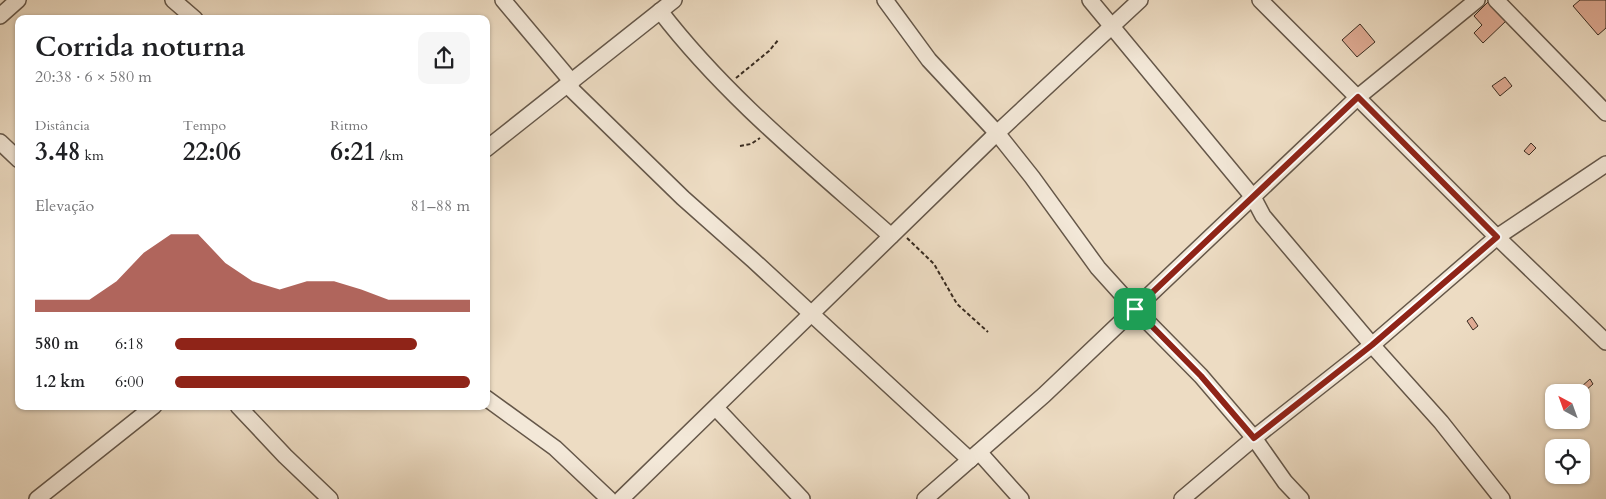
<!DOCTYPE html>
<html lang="pt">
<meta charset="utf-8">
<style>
:root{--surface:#fff;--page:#f6f6f6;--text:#202124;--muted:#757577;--accent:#8f2418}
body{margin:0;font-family:Cardo,serif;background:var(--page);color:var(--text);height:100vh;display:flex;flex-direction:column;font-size:19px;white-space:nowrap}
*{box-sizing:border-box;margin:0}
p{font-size:16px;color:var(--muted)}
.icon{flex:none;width:28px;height:28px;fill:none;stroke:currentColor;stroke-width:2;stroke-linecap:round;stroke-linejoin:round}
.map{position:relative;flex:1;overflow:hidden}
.details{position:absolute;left:15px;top:15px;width:475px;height:395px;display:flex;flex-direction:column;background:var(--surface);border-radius:10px;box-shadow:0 1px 4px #0004}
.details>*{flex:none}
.needle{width:32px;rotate:319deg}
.tools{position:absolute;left:1545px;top:384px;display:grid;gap:10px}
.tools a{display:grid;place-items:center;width:45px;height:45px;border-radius:10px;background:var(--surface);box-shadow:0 1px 4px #0004;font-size:25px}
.pin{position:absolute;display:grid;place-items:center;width:42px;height:42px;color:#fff;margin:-21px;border-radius:10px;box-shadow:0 2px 8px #0006}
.round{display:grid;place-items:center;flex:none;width:52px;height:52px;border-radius:10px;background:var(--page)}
.headline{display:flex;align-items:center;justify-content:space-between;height:85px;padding:0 20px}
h1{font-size:28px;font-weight:700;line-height:38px}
.figures{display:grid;grid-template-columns:repeat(3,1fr);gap:8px;height:85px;padding:5px 20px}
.figures div{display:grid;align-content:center}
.figures b{font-size:25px;font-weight:700}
.figures small{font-size:14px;font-weight:400}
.figures p{font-size:14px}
.chart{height:140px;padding:10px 20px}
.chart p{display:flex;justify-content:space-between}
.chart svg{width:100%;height:90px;margin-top:5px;fill:var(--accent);opacity:.7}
ul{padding:0 20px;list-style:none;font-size:16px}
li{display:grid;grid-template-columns:80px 60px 1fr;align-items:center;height:38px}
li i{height:12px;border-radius:6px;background:var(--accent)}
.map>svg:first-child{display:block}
</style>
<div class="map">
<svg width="1606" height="499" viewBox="0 0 1606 499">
<rect width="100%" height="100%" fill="#eddcc3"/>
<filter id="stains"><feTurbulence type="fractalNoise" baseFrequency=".004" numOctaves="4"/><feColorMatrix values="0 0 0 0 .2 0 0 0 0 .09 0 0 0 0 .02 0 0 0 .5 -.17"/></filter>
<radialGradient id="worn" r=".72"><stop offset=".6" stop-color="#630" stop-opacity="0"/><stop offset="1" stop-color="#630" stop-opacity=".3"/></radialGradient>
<g fill="#e0ac95" stroke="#382b20">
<polygon points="1580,0 1606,0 1606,28 1598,35 1573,6"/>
<polygon points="1489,1 1507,20 1483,43 1474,33 1482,25 1474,16"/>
<polygon points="1360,24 1375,42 1357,57 1342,40"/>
<polygon points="1505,77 1512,86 1500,96 1492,86"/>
<polygon points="1531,143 1536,148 1529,155 1524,151"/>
<polygon points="1472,317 1478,326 1473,330 1467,321"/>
<polygon points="1590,379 1593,384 1585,391 1581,387"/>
</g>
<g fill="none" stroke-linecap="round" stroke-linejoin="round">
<g stroke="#655749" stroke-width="18">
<g id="minor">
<polyline points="173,0 195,19"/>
<polyline points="503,0 572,82"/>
<polyline points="885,0 929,60 997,133 1032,177 1098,268 1135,309 1201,376 1254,438 1285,482 1301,499"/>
<polyline points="1090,0 1253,197 1263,216 1372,345 1441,422 1502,499"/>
<polyline points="1260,0 1497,237 1606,342"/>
<polyline points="1496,0 1606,113"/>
<path d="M660,11C726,97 811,165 891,236"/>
<polyline points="0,16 18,0"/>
<polyline points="567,85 683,198 753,260 970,460"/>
<polyline points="0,142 19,160"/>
<polyline points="486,149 674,0"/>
<polyline points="486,398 555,448 609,499"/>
<polyline points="238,406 285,456 330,499"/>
<polyline points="716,408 802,499"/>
<polyline points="979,452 1021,499"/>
<polyline points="37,499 154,406"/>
<polyline points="621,499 997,133 1140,0"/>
<polyline points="925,499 1044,395 1358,97 1477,0"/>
<polyline points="1182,499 1254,438 1372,345 1497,237 1606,164"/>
</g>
</g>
<g stroke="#382b20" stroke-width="2" stroke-dasharray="4 2.5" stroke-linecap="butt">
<polyline points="736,78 769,51 779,39"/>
<polyline points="740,146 751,144 760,138"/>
<polyline points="907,238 934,264 957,304 988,332"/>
</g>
<use href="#minor" stroke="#f3e8d8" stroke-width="15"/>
</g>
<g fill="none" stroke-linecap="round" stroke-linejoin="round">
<g stroke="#fff" stroke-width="10">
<polygon id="route" points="1358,97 1497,237 1372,345 1254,438 1201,376 1135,309"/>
</g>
<use href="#route" stroke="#8f2418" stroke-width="6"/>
</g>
<rect width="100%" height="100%" filter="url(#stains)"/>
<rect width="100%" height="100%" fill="url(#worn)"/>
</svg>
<div class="tools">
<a><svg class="needle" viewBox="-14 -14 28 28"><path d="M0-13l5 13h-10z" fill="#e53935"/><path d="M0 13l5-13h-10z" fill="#757577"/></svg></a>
<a><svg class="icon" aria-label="locate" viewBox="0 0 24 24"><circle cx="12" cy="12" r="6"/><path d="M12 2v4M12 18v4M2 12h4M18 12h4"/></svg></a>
</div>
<div class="pin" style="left:1135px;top:309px;background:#1e9e55"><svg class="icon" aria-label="arrive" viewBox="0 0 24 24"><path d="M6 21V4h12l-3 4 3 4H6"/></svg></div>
<section class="details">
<div class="headline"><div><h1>Corrida noturna</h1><p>20:38 · 6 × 580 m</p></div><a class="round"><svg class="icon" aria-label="share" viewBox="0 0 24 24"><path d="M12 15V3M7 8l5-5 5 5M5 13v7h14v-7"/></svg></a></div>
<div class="figures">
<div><p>Distância</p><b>3.48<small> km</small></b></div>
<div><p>Tempo</p><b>22:06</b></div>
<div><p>Ritmo</p><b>6:21<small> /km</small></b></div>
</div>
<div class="chart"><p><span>Elevação</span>81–88 m</p>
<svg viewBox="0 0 160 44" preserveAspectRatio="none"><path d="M0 44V38L10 38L20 38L30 29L40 15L50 6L60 6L70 20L80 29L90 33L100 29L110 29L120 33L130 38L140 38L150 38L160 38V44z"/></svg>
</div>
<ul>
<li><b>580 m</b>6:18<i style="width:82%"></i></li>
<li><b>1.2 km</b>6:00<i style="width:100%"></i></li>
</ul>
</section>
</div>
